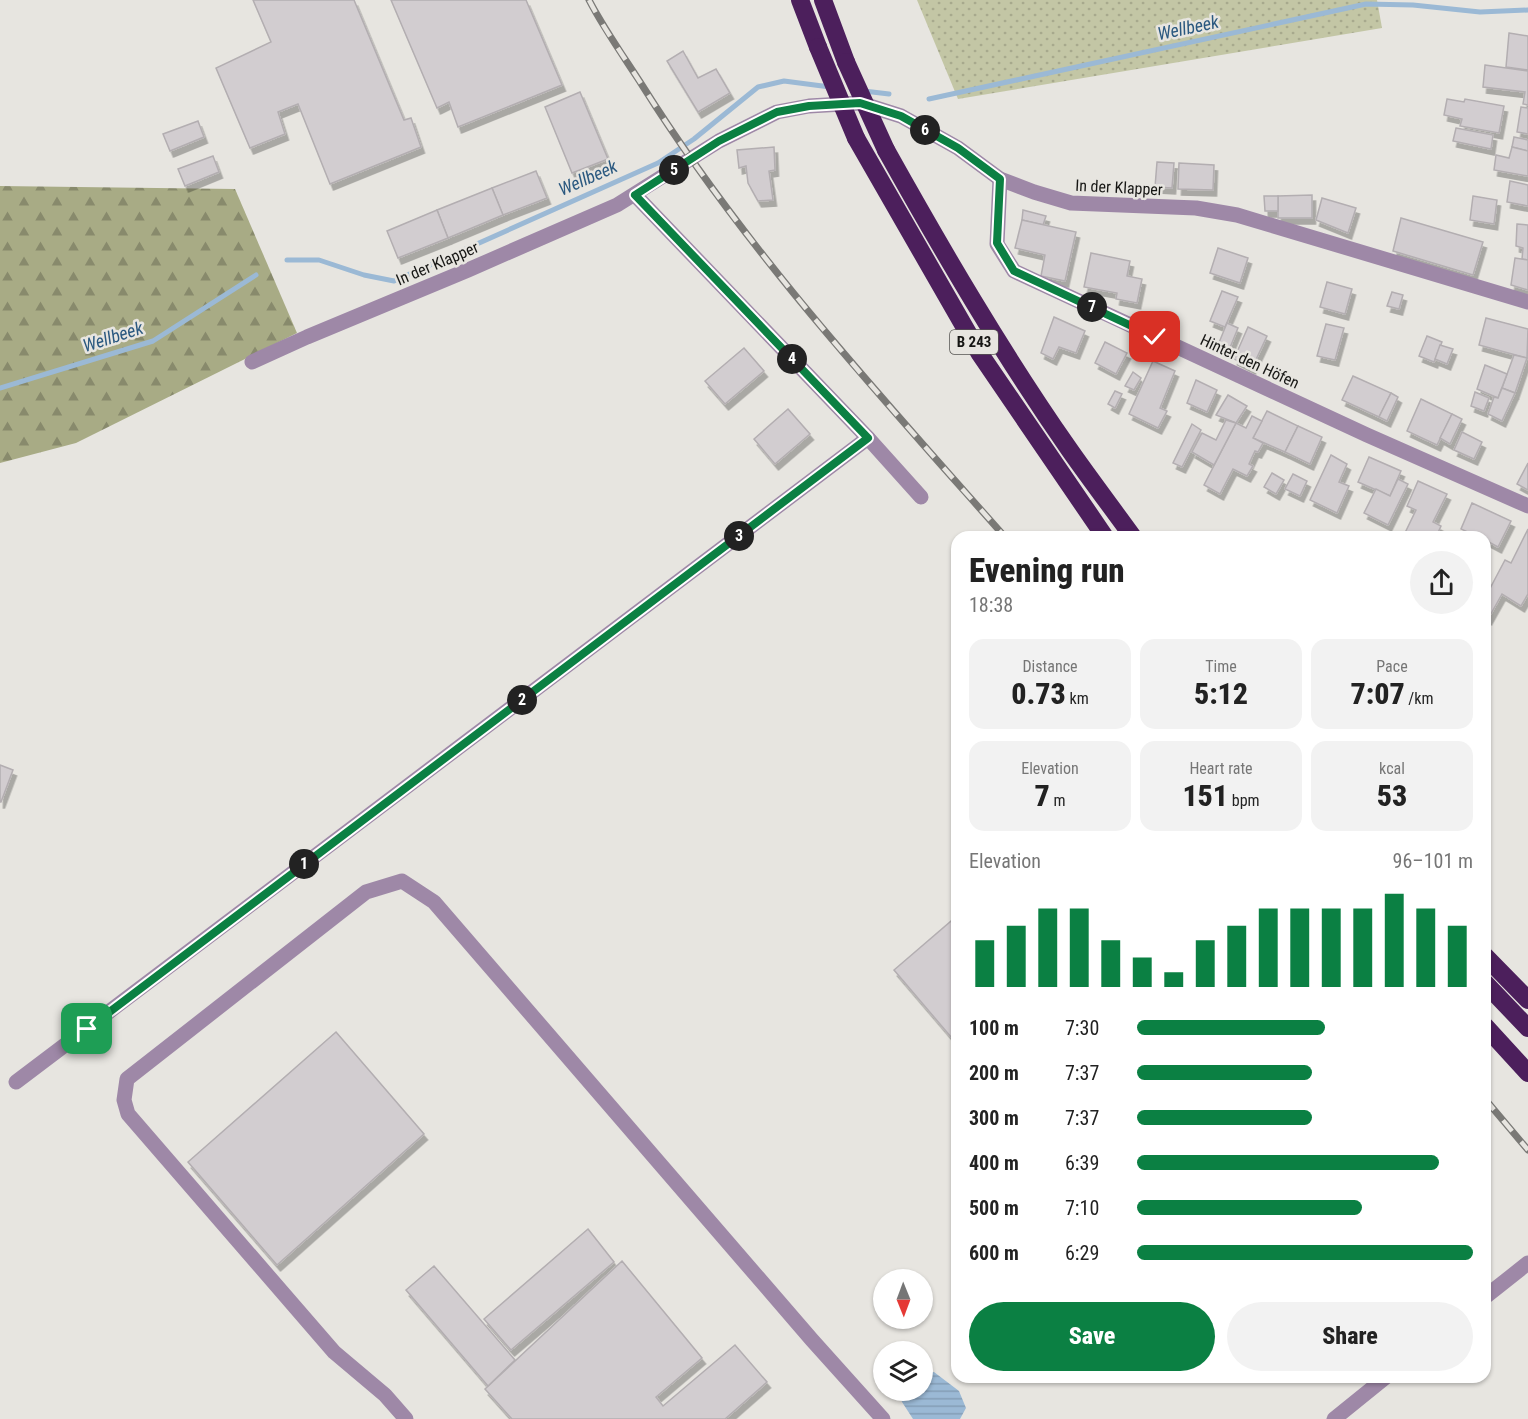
<!DOCTYPE html>
<meta charset="utf-8">
<style>
:root{--surface:#fff;--page:#f2f2f2;--text:#222;--muted:#767676;--accent:#0b8043}
body{margin:0;font-family:"Roboto Condensed",sans-serif;background:var(--page);color:var(--text);height:100vh;display:flex;flex-direction:column;font-size:22px;white-space:nowrap}
*{box-sizing:border-box;margin:0}
p{font-size:20px;color:var(--muted)}
.icon{flex:none;width:33px;height:33px;fill:none;stroke:currentColor;stroke-width:2;stroke-linecap:round;stroke-linejoin:round}
.map{position:relative;flex:1;overflow:hidden}
.sheet{position:absolute;left:951px;top:531px;width:540px;height:852px;display:flex;flex-direction:column;background:var(--surface);border-radius:18px;box-shadow:0 2px 4px #0004}
.sheet>*{flex:none}
.needle{width:39px;rotate:179deg}
.fabs{position:absolute;left:873px;top:1269px;display:grid;gap:12px}
.fabs a{display:grid;place-items:center;width:60px;height:60px;border-radius:50%;background:var(--surface);box-shadow:0 2px 4px #0004;font-size:30px}
.pin{position:absolute;display:grid;place-items:center;width:51px;height:51px;color:#fff;margin:-26px;border-radius:12px;box-shadow:0 3px 9px #0006}
.km{position:absolute;width:30px;height:30px;margin:-15px;border-radius:50%;background:#222;color:#fff;font-size:16px;line-height:30px;text-align:center}
.round{display:grid;place-items:center;flex:none;width:63px;height:63px;border-radius:32px;background:var(--page)}
.overview{display:flex;align-items:center;justify-content:space-between;height:102px;padding:0 18px}
h1{font-size:33px;font-weight:800;line-height:45px}
.metrics{display:grid;grid-template-columns:repeat(3,1fr);gap:9px;height:102px;padding:6px 18px}
.metrics div{display:grid;align-content:center;border-radius:15px;background:var(--page);text-align:center}
.metrics b{font-size:30px;font-weight:800}
.metrics small{font-size:16px;font-weight:400}
.metrics p{font-size:16px}
.chart{height:168px;padding:12px 18px}
.chart p{display:flex;justify-content:space-between}
.chart svg{width:100%;height:108px;margin-top:6px;stroke:var(--accent);stroke-width:6}
.primary-button{display:flex;gap:12px;margin-top:auto;padding:12px 18px}
.primary-button a{flex:1;height:69px;border-radius:36px;background:var(--accent);color:#fff;font-size:24px;font-weight:800;line-height:69px;text-align:center}
.primary-button a+a{background:var(--page);color:var(--text)}
ul{padding:0 18px;list-style:none;font-size:20px}
li{display:grid;grid-template-columns:96px 72px 1fr;align-items:center;height:45px}
li i{height:15px;border-radius:8px;background:var(--accent)}
.map>svg:first-child{display:block}
</style>
<div class="map">
<svg width="1528" height="1419" viewBox="0 0 1528 1419">
<defs>
<pattern id="green-dots" width="8" height="8" patternUnits="userSpaceOnUse" patternTransform="scale(1.5)"><rect width="8" height="8" fill="#c3c6a5"/><path d="M2 2h.1M6 6h.1" fill="none" stroke="#a7a98d" stroke-width="1.8" stroke-linecap="round"/></pattern>
<pattern id="forest-firs" width="22" height="20" patternUnits="userSpaceOnUse" patternTransform="scale(1.5)"><rect width="22" height="20" fill="#a8ab85"/><path d="M5 1l3.5 6h-7zM16 11l3.5 6h-7z" fill="#888a6c"/></pattern>
<pattern id="water-rules" width="6" height="5" patternUnits="userSpaceOnUse" patternTransform="scale(1.5)"><rect width="6" height="5" fill="#9bb9d5"/><path d="M0 2.5h6" fill="none" stroke="#859eb6"/></pattern>
<filter id="shadow"><feDropShadow dx="3.5" dy="6" stdDeviation="0" flood-color="#0004"/></filter>
</defs>
<rect width="100%" height="100%" fill="#e7e5e0"/>
<polygon fill="url(#green-dots)" points="917,0 1377,0 1382,28 958,99"/>
<polygon fill="url(#forest-firs)" points="0,186 235,189 297,333 76,443 0,463"/>
<polygon fill="url(#water-rules)" points="934,1372 959,1391 966,1408 960,1419 913,1419 902,1402 899,1391 922,1390 923,1373"/>
<g fill="none" stroke-linecap="round" stroke-linejoin="round">
<g stroke="#9bb9d5" stroke-width="5">
<polyline points="864,91 889,94"/>
<polyline points="929,99 1366,4 1413,5 1480,12 1528,10"/>
<polyline points="287,260 319,260 364,275 394,281 658,163 694,139 758,87 784,81 830,87"/>
<polyline points="0,388 153,341 256,275"/>
</g>
</g>
<g fill="#d2cdd0" stroke="#b3aeb1" stroke-width="1.5" filter="url(#shadow)">
<polygon points="253,0 354,0 404,120 411,118 421,147 330,184 298,104 278,112 285,134 250,148 216,68 271,42"/>
<polygon points="391,0 526,0 562,85 458,127 449,102 437,108"/>
<polygon points="1509,33 1528,36 1528,70 1506,67"/>
<polygon points="683,51 698,78 716,69 730,93 698,112 667,61"/>
<polygon points="1485,65 1528,71 1528,105 1523,104 1525,92 1483,87"/>
<polygon points="580,92 608,159 572,173 545,107"/>
<polygon points="1447,99 1464,102 1465,99 1504,106 1499,133 1460,126 1462,119 1444,115"/>
<polygon points="1521,107 1528,108 1528,134 1517,132"/>
<polygon points="198,121 204,137 170,151 163,134"/>
<polygon points="1456,128 1493,135 1491,149 1453,141"/>
<polygon points="1514,137 1528,140 1528,151 1512,147"/>
<polygon points="774,147 775,170 769,171 773,200 758,201 748,183 746,166 739,168 737,150"/>
<polygon points="1512,147 1528,151 1528,176 1494,170 1496,155 1509,158"/>
<polygon points="213,156 219,172 185,186 178,169"/>
<polygon points="1157,162 1174,163 1172,188 1155,187"/>
<polygon points="1179,163 1214,165 1213,190 1178,189"/>
<polygon points="536,171 547,198 503,215 492,188"/>
<polygon points="1510,181 1528,185 1528,206 1507,202"/>
<polygon points="492,188 503,215 448,238 437,210"/>
<polygon points="1312,195 1312,218 1278,218 1278,196"/>
<polygon points="1264,196 1278,196 1278,211 1265,211"/>
<polygon points="1473,196 1497,200 1494,224 1470,220"/>
<polygon points="1322,198 1356,208 1348,233 1316,220"/>
<polygon points="437,210 448,238 398,258 387,231"/>
<polygon points="1023,210 1046,216 1043,225 1022,220"/>
<polygon points="1401,218 1483,242 1473,275 1393,251"/>
<polygon points="1022,220 1076,232 1065,281 1041,276 1045,255 1015,248"/>
<polygon points="1517,224 1528,225 1528,260 1522,259 1523,248 1516,246"/>
<polygon points="1218,248 1248,258 1240,283 1210,273"/>
<polygon points="1091,253 1130,261 1127,276 1142,279 1137,303 1116,299 1117,293 1084,287"/>
<polygon points="1515,258 1528,260 1528,290 1511,285"/>
<polygon points="1327,282 1352,289 1345,314 1320,307"/>
<polygon points="1222,291 1238,297 1225,327 1210,321"/>
<polygon points="1392,292 1403,295 1399,309 1387,306"/>
<polygon points="1054,317 1085,331 1076,353 1059,347 1053,359 1041,353"/>
<polygon points="1486,318 1528,329 1527,358 1479,345"/>
<polygon points="1227,323 1238,328 1229,350 1218,345"/>
<polygon points="1326,324 1344,328 1335,360 1317,356"/>
<polygon points="1248,327 1267,336 1252,368 1234,359"/>
<polygon points="1427,336 1442,342 1434,362 1419,356"/>
<polygon points="1105,342 1127,353 1116,374 1095,363"/>
<polygon points="1440,345 1453,349 1447,364 1435,359"/>
<polygon points="744,348 764,371 725,404 705,381"/>
<polygon points="1514,355 1527,358 1515,393 1502,388"/>
<polygon points="1153,361 1175,371 1160,408 1167,411 1158,428 1129,414"/>
<polygon points="1485,365 1507,374 1498,398 1477,389"/>
<polygon points="1133,372 1141,378 1134,390 1125,386"/>
<polygon points="1353,376 1391,393 1379,417 1342,400"/>
<polygon points="1196,380 1217,390 1207,412 1187,403"/>
<polygon points="1502,388 1515,393 1502,421 1488,414 1494,397 1498,398"/>
<polygon points="1115,391 1122,394 1115,408 1108,404"/>
<polygon points="1475,392 1489,398 1484,411 1471,406"/>
<polygon points="1391,393 1398,397 1387,421 1379,417"/>
<polygon points="1228,395 1247,406 1236,423 1216,415"/>
<polygon points="1421,399 1452,414 1437,445 1407,431"/>
<polygon points="788,409 810,434 775,464 754,439"/>
<polygon points="1267,411 1298,426 1285,452 1253,438"/>
<polygon points="1452,414 1462,419 1450,444 1440,438"/>
<polygon points="1252,416 1262,421 1253,438 1263,443 1258,452 1255,451 1249,464 1253,466 1247,476 1233,469 1220,494 1204,485 1236,423 1246,428"/>
<polygon points="1226,420 1236,423 1214,465 1192,452 1202,433 1216,440"/>
<polygon points="1192,424 1201,430 1182,467 1173,463"/>
<polygon points="1298,426 1322,437 1310,464 1285,452"/>
<polygon points="1462,432 1482,442 1474,459 1454,450"/>
<polygon points="1331,455 1347,464 1339,482 1349,486 1337,513 1310,500"/>
<polygon points="1369,457 1401,471 1390,496 1358,482"/>
<polygon points="1528,463 1528,490 1517,484"/>
<polygon points="1272,473 1284,480 1276,494 1264,487"/>
<polygon points="1293,474 1307,481 1300,496 1285,489"/>
<polygon points="1398,479 1408,484 1388,525 1364,513 1376,489 1390,496"/>
<polygon points="1418,481 1447,494 1433,522 1441,526 1436,537 1403,537 1416,510 1407,506"/>
<polygon points="1472,503 1511,521 1498,547 1485,540 1485,537 1478,537 1461,529"/>
<polygon points="1528,529 1528,594 1521,606 1502,594 1488,619 1485,617 1485,598 1505,560 1511,563"/>
<polygon points="0,765 13,770 1,802 0,802"/>
<polygon points="957,916 957,1044 894,970"/>
<polygon points="336,1032 424,1134 277,1265 188,1162"/>
<polygon points="588,1229 614,1262 511,1350 484,1319"/>
<polygon points="622,1261 702,1358 656,1397 663,1406 735,1345 767,1382 725,1419 512,1419 485,1389"/>
<polygon points="434,1266 515,1360 488,1386 406,1290"/>
</g>
<g fill="none" stroke-linecap="round" stroke-linejoin="round">
<g stroke="#9e88a7" stroke-width="15">
<polyline points="1000,179 997,244 1014,271 1367,435 1528,506"/>
<polyline points="635,195 868,438 921,497"/>
<polyline points="252,362 307,337 468,270 617,205 719,141 777,112 809,106 860,103 901,116 958,148 1000,179 1034,192 1071,203 1196,208 1237,215 1528,302"/>
<polyline points="16,1082 868,438"/>
<polyline points="1485,1297 1528,1263"/>
<polyline points="406,1419 385,1395 334,1352 128,1114 124,1100 127,1079 366,892 402,881 434,902 812,1340 883,1419"/>
<polyline points="1334,1419 1386,1377"/>
</g>
<g stroke="#4c1f5c" stroke-width="18">
<polyline points="800,0 818,47"/>
<polyline points="823,0 846,62"/>
<polyline points="856,138 980,354 1105,537"/>
<path d="M886,150C943,252 1002,353 1069,449C1090,479 1112,508 1133,537"/>
<polyline points="1485,956 1528,1000"/>
<polyline points="1485,983 1528,1028"/>
<polyline points="1485,1026 1528,1073"/>
</g>
<g stroke="#7a7976" stroke-width="7">
<g id="rail">
<path d="M589,0C604,29 624,57 642,85C745,249 877,392 1005,537"/>
<polyline points="1485,1099 1528,1150"/>
</g>
</g>
<use href="#rail" stroke="#e7e5e0" stroke-width="4.5" stroke-dasharray="14" stroke-linecap="butt"/>
<g stroke="#4c1f5c" stroke-width="18">
<polyline points="818,47 856,138"/>
<polyline points="846,62 886,150"/>
</g>
</g>
<g fill="none" stroke-linecap="round" stroke-linejoin="round">
<g stroke="#fff" stroke-width="12">
<polyline id="route" points="87,1029 868,438 635,195 719,141 777,112 809,106 860,103 901,116 958,148 1000,179 997,243 1014,271 1155,337"/>
</g>
<use href="#route" stroke="#0b8043" stroke-width="8"/>
</g>
<g text-anchor="middle" stroke-width="5" stroke-linejoin="round" paint-order="stroke">
<rect fill="#e7e5e0" stroke="#555451" stroke-width="1.5" x="950" y="330" width="48" height="24" rx="4.5"/>
<g font-size="15" font-weight="bold" fill="#161614">
<text x="974" y="347">B 243</text>
</g>
<g font-size="16" fill="#161614" stroke="#e7e5e0">
<text transform="translate(1119 187) rotate(3)" y="6">In der Klapper</text>
<text transform="translate(437 263) rotate(-23)" y="6">In der Klapper</text>
<text transform="translate(1250 361) rotate(25)" y="6">Hinter den Höfen</text>
</g>
<g font-size="18" font-style="italic" fill="#2a587f" stroke="#e7e5e0">
<text transform="translate(1188 28) rotate(-12)" y="6">Wellbeek</text>
<text transform="translate(588 178) rotate(-24)" y="6">Wellbeek</text>
<text transform="translate(113 337) rotate(-18)" y="6">Wellbeek</text>
</g>
</g>
</svg>
<div class="fabs">
<a><svg class="needle" viewBox="-14 -14 28 28"><path d="M0-13l5 13h-10z" fill="#e53935"/><path d="M0 13l5-13h-10z" fill="#767676"/></svg></a>
<a><svg class="icon" aria-label="layers" viewBox="0 0 24 24"><path d="M12 4l9 5-9 5-9-5zM3 14l9 5 9-5"/></svg></a>
</div>
<div class="pin" style="left:87px;top:1029px;background:#1e9e55"><svg class="icon" aria-label="arrive" viewBox="0 0 24 24"><path d="M6 21V4h12l-3 4 3 4H6"/></svg></div>
<div class="pin" style="left:1155px;top:337px;background:#d93025"><svg class="icon" aria-label="check" viewBox="0 0 24 24"><path d="M5 12l5 5 9-10"/></svg></div>
<b class="km" style="left:304px;top:864px">1</b>
<b class="km" style="left:522px;top:700px">2</b>
<b class="km" style="left:739px;top:536px">3</b>
<b class="km" style="left:792px;top:359px">4</b>
<b class="km" style="left:674px;top:170px">5</b>
<b class="km" style="left:925px;top:130px">6</b>
<b class="km" style="left:1092px;top:307px">7</b>
<section class="sheet">
<div class="overview"><div><h1>Evening run</h1><p>18:38</p></div><a class="round"><svg class="icon" aria-label="share" viewBox="0 0 24 24"><path d="M12 15V3M7 8l5-5 5 5M5 13v7h14v-7"/></svg></a></div>
<div class="metrics">
<div><p>Distance</p><b>0.73<small> km</small></b></div>
<div><p>Time</p><b>5:12</b></div>
<div><p>Pace</p><b>7:07<small> /km</small></b></div>
</div>
<div class="metrics">
<div><p>Elevation</p><b>7<small> m</small></b></div>
<div><p>Heart rate</p><b>151<small> bpm</small></b></div>
<div><p>kcal</p><b>53</b></div>
</div>
<div class="chart"><p><span>Elevation</span>96–101 m</p>
<svg viewBox="0 0 160 44" preserveAspectRatio="none"><path d="M5 44V25M15 44V19M25 44V12M35 44V12M45 44V25M55 44V32M65 44V38M75 44V25M85 44V19M95 44V12M105 44V12M115 44V12M125 44V12M135 44V6M145 44V12M155 44V19"/></svg>
</div>
<ul>
<li><b>100 m</b>7:30<i style="width:56%"></i></li>
<li><b>200 m</b>7:37<i style="width:52%"></i></li>
<li><b>300 m</b>7:37<i style="width:52%"></i></li>
<li><b>400 m</b>6:39<i style="width:90%"></i></li>
<li><b>500 m</b>7:10<i style="width:67%"></i></li>
<li><b>600 m</b>6:29<i style="width:100%"></i></li>
</ul>
<div class="primary-button"><a>Save</a><a>Share</a></div>
</section>
</div>
